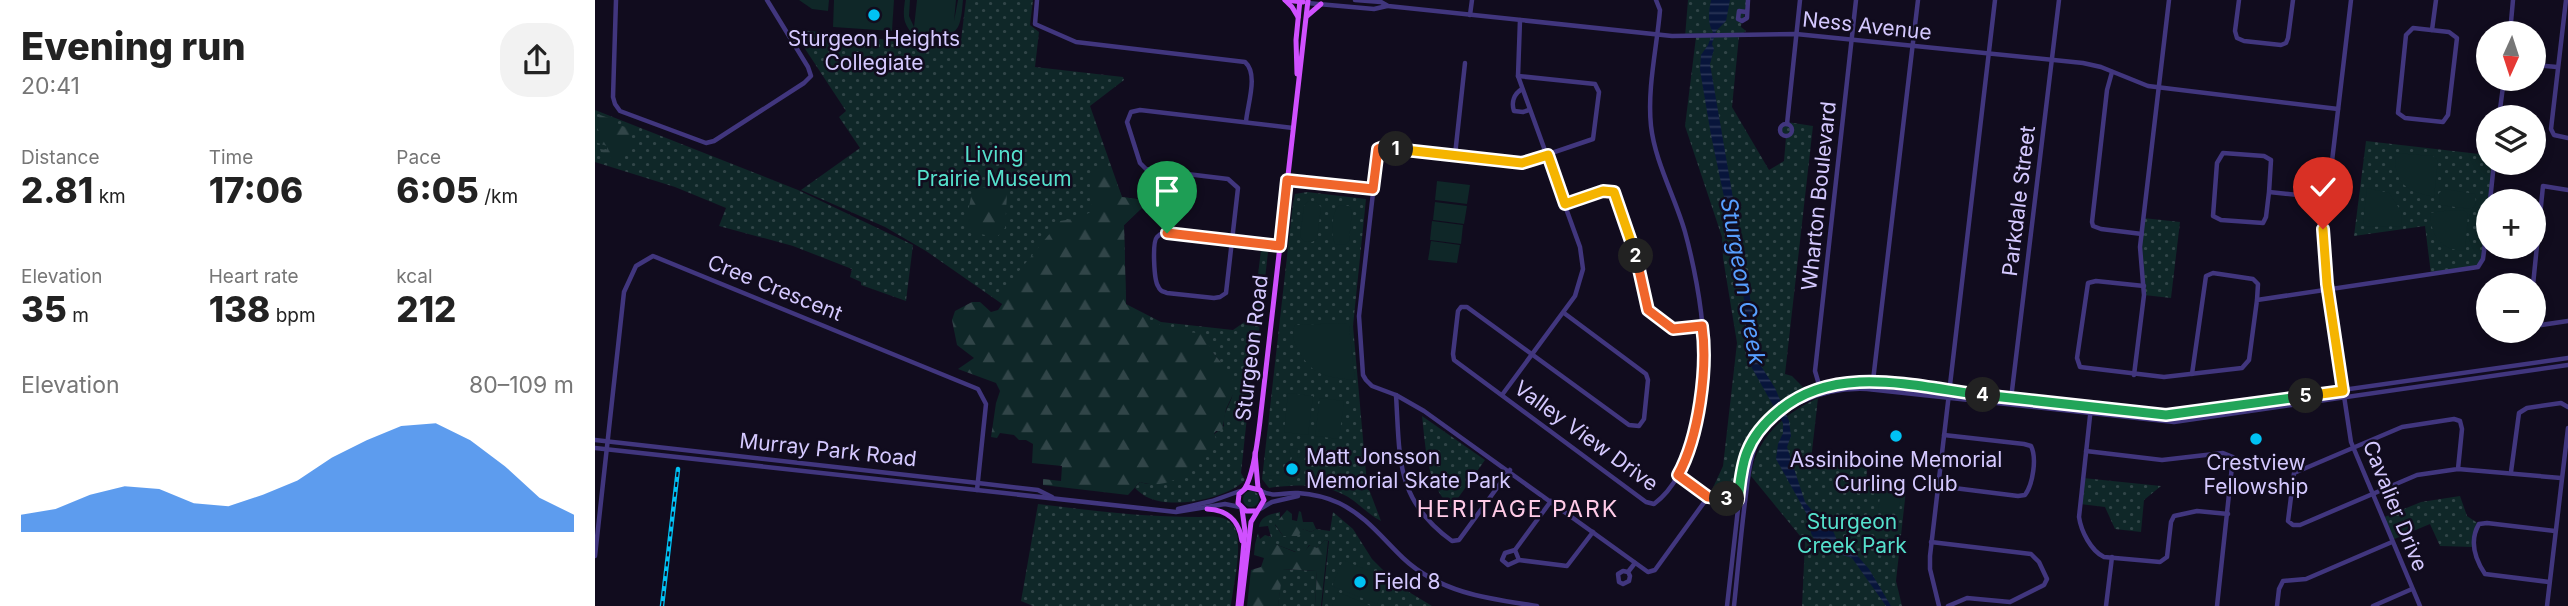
<!DOCTYPE html>
<meta charset="utf-8">
<style>
:root{--surface:#fff;--page:#f2f2f2;--text:#222;--muted:#767676;--accent:#1a73e8}
body{margin:0;font-family:Inter,sans-serif;background:var(--page);color:var(--text);height:100vh;display:flex;flex-direction:column;font-size:26px;white-space:nowrap}
*{box-sizing:border-box;margin:0}
p{font-size:23px;color:var(--muted)}
.icon{flex:none;width:38px;height:38px;fill:none;stroke:currentColor;stroke-width:2;stroke-linecap:round;stroke-linejoin:round}
.map{position:relative;flex:1;overflow:hidden}
.drawer{display:flex;flex-direction:column;background:var(--surface);width:595px}
.drawer>*{flex:none}
.needle{width:46px;rotate:183deg}
.fabs{position:absolute;left:1881px;top:21px;display:grid;gap:14px}
.fabs a{display:grid;place-items:center;width:70px;height:70px;border-radius:50%;background:var(--surface);box-shadow:0 4px 10px #0003;font-size:35px}
.pin{position:absolute;display:grid;place-items:center;width:60px;height:60px;color:#fff;margin:-72px -30px;border-radius:50% 50% 50% 0;rotate:-45deg;box-shadow:0 0 7px #0007}
.pin .icon{rotate:45deg}
.km{position:absolute;width:35px;height:35px;margin:-18px;border-radius:50%;background:#222;color:#fff;font-size:19px;line-height:35px;text-align:center}
.round{display:grid;place-items:center;flex:none;width:74px;height:74px;border-radius:28px;background:var(--page)}
.head{display:flex;align-items:center;justify-content:space-between;height:119px;padding:0 21px}
h1{font-size:38px;font-weight:800;line-height:52px}
.stats{display:grid;grid-template-columns:repeat(3,1fr);gap:10px;height:119px;padding:7px 21px}
.stats div{display:grid;align-content:center}
.stats b{font-size:35px;font-weight:800}
.stats small{font-size:19px;font-weight:400}
.stats p{font-size:19px}
.chart{height:196px;padding:14px 21px}
.chart p{display:flex;justify-content:space-between}
.chart svg{width:100%;height:126px;margin-top:7px;fill:var(--accent);opacity:.7}
main{display:flex;flex:1;min-height:0}
.map>svg:first-child{display:block}
</style>
<main>
<section class="drawer">
<div class="head"><div><h1>Evening run</h1><p>20:41</p></div><a class="round"><svg class="icon" aria-label="share" viewBox="0 0 24 24"><path d="M12 15V3M7 8l5-5 5 5M5 13v7h14v-7"/></svg></a></div>
<div class="stats">
<div><p>Distance</p><b>2.81<small> km</small></b></div>
<div><p>Time</p><b>17:06</b></div>
<div><p>Pace</p><b>6:05<small> /km</small></b></div>
</div>
<div class="stats">
<div><p>Elevation</p><b>35<small> m</small></b></div>
<div><p>Heart rate</p><b>138<small> bpm</small></b></div>
<div><p>kcal</p><b>212</b></div>
</div>
<div class="chart"><p><span>Elevation</span>80–109 m</p>
<svg viewBox="0 0 160 44" preserveAspectRatio="none"><path d="M0 44V38L10 36L20 31L30 28L40 29L50 34L60 35L70 31L80 26L90 18L100 12L110 7L120 6L130 12L140 21L150 32L160 38V44z"/></svg>
</div>
</section>
<div class="map">
<svg width="1973" height="606" viewBox="0 0 1973 606">
<defs>
<pattern id="grass-dots" width="8" height="8" patternUnits="userSpaceOnUse" patternTransform="scale(1.75)"><rect width="8" height="8" fill="#0f2728"/><path d="M2 2h.1M6 6h.1" fill="none" stroke="#314548" stroke-width="1.8" stroke-linecap="round"/></pattern>
<pattern id="forest-firs" width="22" height="20" patternUnits="userSpaceOnUse" patternTransform="scale(1.75)"><rect width="22" height="20" fill="#0f2728"/><path d="M5 1l3.5 6h-7zM16 11l3.5 6h-7z" fill="#314548"/></pattern>
<pattern id="water-rules" width="6" height="5" patternUnits="userSpaceOnUse" patternTransform="scale(1.75)"><rect width="6" height="5" fill="#08153b"/><path d="M0 2.5h6" fill="none" stroke="#2b3658"/></pattern>
</defs>
<rect width="100%" height="100%" fill="#110c1e"/>
<g fill="url(#grass-dots)">
<path d="M371,0H438L435,25L444,32L440,67L528,77L529,80L495,106L527,197L549,200L551,204L529,225L531,304L566,322L638,330L658,316L666,250L673,252L663,341L660,342L646,473L650,480C632,499 578,509 554,498C549,496 544,492 540,488L545,482L552,484L561,483L629,426C628,417 630,412 634,404C645,385 630,367 618,353L410,306L331,251L290,227L206,190L265,148L244,117L251,111L197,29L365,48Z"/>
<path d="M1093,0H1153C1152,13 1147,17 1146,27L1151,31L1144,36L1137,107L1174,170L1189,161L1191,137L1185,133L1187,125L1192,122L1218,126L1190,374L1197,376L1211,390C1162,414 1148,440 1142,494L1138,497L1115,494L1128,466L1142,343L1128,258L1127,237L1090,126L1101,37H1090Z"/>
<polygon points="0,110 203,190 318,245 311,301 266,285 266,282 255,277 257,269 198,246 124,226 131,208 80,187 0,162"/>
<polygon points="1771,141 1893,155 1894,163 1899,163 1888,259 1884,266 1836,274 1830,226 1759,236"/>
<path d="M712,192L771,199L758,326L772,484L786,521C776,516 768,508 759,501C734,483 703,484 674,488L667,479L698,203L700,194Z"/>
<polygon points="1548,218 1585,222 1576,298 1549,295 1546,264"/>
<path d="M1223,398L1216,460L1272,468L1271,486L1311,490L1301,581L1307,606H1207L1210,542L1156,476C1161,437 1189,414 1223,398Z"/>
<path d="M827,416L890,460L856,508C831,482 831,450 827,416Z"/>
<polygon points="1488,478 1566,486 1549,500 1546,532 1520,529 1510,507 1485,504"/>
<circle cx="656" cy="499" r="8"/>
<polygon points="1865,496 1872,516 1884,524 1878,547 1845,546 1835,524 1797,540 1787,518 1826,502"/>
<path d="M443,504C498,511 548,517 604,517C616,516 631,515 639,526C649,542 638,587 636,606H438L426,601Z"/>
<path d="M685,512V519L680,525L688,536L708,529L716,532L721,529L735,531L738,512L758,529L777,559L787,569L809,589L837,606H727L734,541L730,540L722,548L714,545L710,552H701L680,544H660L663,533L665,539L670,535L676,537L673,526L664,527C665,516 676,514 685,512Z"/>
<polygon points="687,569 722,571 720,606 683,606"/>
</g>
<g fill="url(#forest-firs)">
<polygon points="5,115 14,118 15,123 35,128 34,144 36,150 32,153 24,153 22,156 25,159 23,162 15,160 16,156 6,152 5,149 12,150 12,146 0,142 0,134 5,134 1,125"/>
<path d="M508,166L517,171L527,197L549,200L551,204L529,225L531,304C562,326 571,329 608,334L618,353L636,374L640,390L631,409L627,431H621L619,434L622,441C603,467 577,492 545,482L533,495L448,485V479L466,481L467,466L437,463L438,444L431,440H424L419,435L405,433L402,438L396,437L401,403L405,391L401,383L363,369L379,358L362,345L357,320L360,311L377,302H385L396,312L403,310L408,303L407,292L465,221L483,218L498,211L494,194L497,171Z"/>
<path d="M378,187H401L412,194L410,228L401,238C391,235 382,234 373,228L371,222Z"/>
<polygon points="692,510 697,514 697,520 702,521 704,511 706,512 708,522 718,522 721,529 716,532 708,529 703,536 688,536 680,524"/>
<polygon points="730,540 733,541 726,606 720,606 722,571 688,569 683,606 652,606 656,570 666,567 669,558 659,555 660,544 680,544 700,552 709,552 715,545 722,548"/>
</g>
<g fill="#0f2728">
<polygon points="204,0 234,0 233,11 217,9"/>
<polygon points="239,0 299,0 297,31 238,27"/>
<path d="M310,0H315L314,16L319,27L322,0H361L359,21L363,0H368C367,9 367,19 363,27C350,47 318,45 310,22C308,15 309,7 310,0Z"/>
<path d="M1800,153L1838,156L1843,160L1839,197C1811,191 1799,184 1800,153Z"/>
<polygon points="842,181 875,185 872,204 840,200"/>
<polygon points="1772,188 1794,193 1806,211 1807,226 1772,227 1768,223"/>
<polygon points="1850,189 1880,194 1881,206 1876,209 1845,205 1844,193"/>
<polygon points="713,201 722,203 726,207 722,239 717,242 709,241 705,237 709,206"/>
<polygon points="840,202 872,206 869,224 838,220"/>
<path d="M744,205L754,206L757,211L754,241L750,245L740,244C735,235 737,212 744,205Z"/>
<path d="M1856,210L1870,211L1873,214L1870,251C1845,250 1836,236 1835,213Z"/>
<polygon points="837,221 868,225 866,244 835,240"/>
<polygon points="836,241 865,245 862,263 833,260"/>
<path d="M751,323L754,326L760,380C733,377 718,377 704,351C699,343 696,334 700,325Z"/>
<polygon points="693,393 718,396 713,435 689,432"/>
<polygon points="725,398 749,401 744,439 720,436"/>
<polygon points="698,448 703,449 702,457 704,458 709,449 713,452 696,484 689,481 671,479 671,475 687,476 697,458 694,450"/>
<polygon points="1286,489 1306,491 1304,514 1283,512"/>
<polygon points="748,560 792,578 782,604 737,586"/>
<polygon points="743,592 776,606 737,606"/>
</g>
<g fill="url(#water-rules)">
<path d="M1116,0H1135L1131,21L1121,31L1117,44L1119,49L1115,64L1163,344L1160,345L1158,335L1151,334L1150,306L1141,254L1116,135L1105,70L1106,55L1113,45L1118,32C1112,24 1114,10 1116,0Z"/>
<polygon points="1166,347 1167,356 1161,358 1180,388 1194,421 1196,436 1192,447 1210,502 1219,513 1235,523 1243,543 1260,553 1274,569 1296,606 1291,606 1257,558 1229,549 1221,543 1216,533 1215,520 1181,459 1183,444 1188,433 1188,423 1157,368 1153,348"/>
</g>
<g fill="none" stroke-linecap="round" stroke-linejoin="round">
<polyline stroke="#08153b" stroke-width="2" points="1155,332 1157,348"/>
<g stroke="#41367e" stroke-width="4.5">
<polyline points="21,0 18,97 20,104 25,111 111,143 119,141 209,83 216,76 213,67 172,0"/>
<path d="M442,0L440,24L481,42L650,62C664,74 652,106 651,122"/>
<polyline points="760,0 786,2 793,6 1077,36 1201,34 1488,63 1506,67 1553,86 1743,109"/>
<polyline points="1644,0 1640,31 1642,38 1649,41 1686,45 1691,43 1693,38 1698,0"/>
<polyline points="1756,0 1729,229 1732,284 1756,442 1825,606"/>
<polyline points="1971,0 1956,129 1959,135 1973,138"/>
<polyline points="712,3 779,9 792,6"/>
<polyline points="1151,12 1144,11 1143,19 1147,21 1152,18 1153,0"/>
<polyline points="875,15 877,0"/>
<polygon points="1818,28 1854,32 1862,38 1853,115 1848,122 1810,118 1803,113 1811,35"/>
<polyline points="1837,30 1841,0"/>
<polyline points="1915,33 1918,0"/>
<polyline points="1939,65 1962,67"/>
<polyline points="1517,72 1512,90 1497,222 1498,226 1506,229 1547,234"/>
<polyline points="923,76 1000,84 1004,92 998,139 927,163 788,147 783,149 764,316 768,375 771,380 777,386 801,395 829,411 1053,572 1060,570 1113,497"/>
<path d="M927,89C919,94 916,102 919,111L928,112L934,110"/>
<polyline points="1904,117 1909,79"/>
<circle cx="1191" cy="130" r="6"/>
<polyline points="1192,124 1205,0"/>
<polyline points="860,155 870,63"/>
<polyline points="693,180 778,189"/>
<polyline points="1674,192 1676,160 1669,156 1628,153 1622,163 1618,216 1626,220 1668,223 1671,217 1674,192 1733,198"/>
<polyline points="1895,201 1899,163"/>
<polyline points="970,204 1008,191 1019,192 1039,245 1053,310 1078,329 1107,326"/>
<path d="M685,246L643,241L631,240L572,233C568,233 566,233 562,237C557,242 559,280 563,286C565,291 567,291 572,293L619,298L625,297L631,293L643,188L633,179L551,169L545,163L532,122L536,112L545,110L698,128"/>
<polyline points="1938,285 1948,186 1973,190"/>
<polyline points="1549,286 1501,281 1493,283 1482,358 1485,367 1569,377 1647,368 1654,360 1662,300 1883,267 1888,259 1894,212"/>
<path d="M969,313L1051,374L1053,380L1049,419L1044,426L1034,425L872,307H866L863,311L858,354L859,360L1051,502L1059,504C1102,472 1111,386 1108,336C1107,306 1098,261 1090,232C1080,197 1060,162 1056,126C1052,88 1062,47 1065,10L1061,0"/>
<polyline points="1939,326 1973,321"/>
<polyline points="1597,374 1611,276 1618,273 1658,279 1663,284 1662,300"/>
<polyline points="1539,375 1549,295 1545,247 1574,0"/>
<polyline points="1225,388 1220,371 1261,0"/>
<polyline points="1277,389 1323,0"/>
<path d="M801,395C805,458 800,500 857,541L864,540L915,470"/>
<polyline points="907,395 980,296 988,269 985,247 923,76 925,20"/>
<polyline points="1416,399 1464,0"/>
<path d="M1496,407L1484,517C1486,531 1496,551 1509,557L1565,562L1572,557L1576,522L1579,516L1602,511L1633,514"/>
<polyline points="0,440 383,483 443,490 457,497"/>
<polyline points="0,448 581,512 630,504 645,507"/>
<polyline points="1491,451 1567,460 1628,453 1638,457 1622,606"/>
<polyline points="1863,469 1867,429 1865,421 1859,419 1807,427 1699,473 1693,521 1698,525 1705,525 1822,475 1863,469 1966,478"/>
<polyline points="1916,472 1924,413 1932,408 1966,403 1973,407"/>
<polyline points="1083,475 1113,497 1150,500"/>
<path d="M1343,486L1423,496L1430,495C1438,484 1442,458 1436,446L1429,444L1349,435"/>
<path d="M666,491C679,498 689,492 703,493C717,494 731,497 744,503C771,516 787,538 808,558C845,593 894,599 942,606"/>
<polyline points="956,501 920,550 924,560 972,566 998,532"/>
<polyline points="583,509 617,501 645,491"/>
<polyline points="665,509 677,502 703,496"/>
<polyline points="1336,542 1436,554 1444,562 1452,579 1449,585 1415,602 1372,598 1353,606"/>
<polyline points="920,550 910,553 907,560 913,565 924,560"/>
<polyline points="0,556 29,292 41,266 58,256 383,389 391,404 382,490"/>
<polyline points="1033,572 1035,576 1034,581 1028,584 1024,582 1023,574 1028,571 1033,572 1040,563"/>
<path d="M1954,582L1890,574C1880,559 1874,541 1884,524L1892,523L1960,531"/>
<path d="M1132,606L1148,465C1164,410 1217,380 1273,381L1571,415L1973,358"/>
<path d="M1139,606C1143,569 1146,531 1151,494C1153,479 1154,462 1160,447C1178,405 1229,387 1272,389L1579,422L1973,365"/>
<polyline points="1344,606 1335,569 1335,556 1400,0"/>
<polyline points="1511,606 1517,557"/>
<polyline points="1682,606 1684,589 1688,581 1711,579 1797,542"/>
<polyline points="1778,606 1817,589"/>
<polyline points="1952,606 1973,428"/>
</g>
<g stroke="#d050ff" stroke-width="5">
<polyline points="690,0 708,2"/>
<polyline points="690,0 697,7 703,17"/>
<polyline points="712,16 726,4"/>
<polyline points="702,74 701,40 705,0"/>
<polyline points="660,453 663,488"/>
<path d="M650,488C659,474 663,438 665,421L713,0"/>
<path d="M612,509C633,510 644,520 647,541"/>
<polyline points="643,606 650,531 647,509"/>
<polyline points="646,606 656,522 669,500 665,490 652,487 644,494 643,503 651,511 661,511"/>
</g>
<g stroke="#00c2f4" stroke-width="4.5">
<polyline id="rail" points="67,606 83,469"/>
</g>
<use href="#rail" stroke="#110c1e" stroke-width="2" stroke-dasharray="5" stroke-linecap="butt"/>
</g>
<g fill="none" stroke-linecap="round" stroke-linejoin="round">
<g stroke="#fff" stroke-width="14">
<polyline id="split-1" points="572,233 685,246 692,180 778,189 783,149 788,147 801,149"/>
</g>
<g stroke="#fff" stroke-width="14">
<polyline id="split-2" points="801,149 927,163 953,155 970,204 1008,191 1019,192 1041,256"/>
</g>
<g stroke="#fff" stroke-width="14">
<path id="split-3" d="M1041,256L1053,310L1078,329L1107,326C1113,368 1104,437 1083,475L1113,497L1132,499"/>
</g>
<g stroke="#fff" stroke-width="14">
<path id="split-4" d="M1132,499L1143,500C1145,484 1146,467 1152,452C1159,434 1170,422 1185,410C1242,363 1321,387 1388,395"/>
</g>
<g stroke="#fff" stroke-width="14">
<polyline id="split-5" points="1388,395 1571,415 1711,396"/>
</g>
<g stroke="#fff" stroke-width="14">
<polyline id="split-6" points="1711,396 1748,391 1732,284 1728,229"/>
</g>
<use href="#split-1" stroke="#f0652b" stroke-width="9"/>
<use href="#split-2" stroke="#f5b400" stroke-width="9"/>
<use href="#split-3" stroke="#f0652b" stroke-width="9"/>
<use href="#split-4" stroke="#22a559" stroke-width="9"/>
<use href="#split-5" stroke="#22a559" stroke-width="9"/>
<use href="#split-6" stroke="#f5b400" stroke-width="9"/>
</g>
<g fill="#00c2f4" stroke="#110c1e" stroke-width="2.5">
<circle cx="279" cy="15" r="7"/>
<circle cx="1301" cy="436" r="7"/>
<circle cx="1661" cy="439" r="7"/>
<circle cx="697" cy="469" r="7"/>
<circle cx="765" cy="582" r="7"/>
</g>
<g text-anchor="middle" stroke-width="5" stroke-linejoin="round" paint-order="stroke">
<g font-size="21" fill="#d5c9ff" stroke="#110c1e">
<text transform="translate(1272 26) rotate(6)" y="7">Ness Avenue</text>
<text transform="translate(1224 196) rotate(-84)" y="7">Wharton Boulevard</text>
<text transform="translate(1424 201) rotate(-83)" y="7">Parkdale Street</text>
<text transform="translate(180 288) rotate(22)" y="7">Cree Crescent</text>
<text transform="translate(657 348) rotate(-83)" y="7">Sturgeon Road</text>
<text transform="translate(991 436) rotate(36)" y="7">Valley View Drive</text>
<text transform="translate(233 450) rotate(6)" y="7">Murray Park Road</text>
<text transform="translate(1800 506) rotate(68)" y="7">Cavalier Drive</text>
</g>
<g font-size="21" fill="#d5c9ff" stroke="#110c1e">
<text x="279" y="46">Sturgeon Heights<tspan x="279" dy="24">Collegiate</tspan></text>
<text x="711" y="464" text-anchor="start">Matt Jonsson<tspan x="711" dy="24">Memorial Skate Park</tspan></text>
<text x="1301" y="467">Assiniboine Memorial<tspan x="1301" dy="24">Curling Club</tspan></text>
<text x="1661" y="470">Crestview<tspan x="1661" dy="24">Fellowship</tspan></text>
<text x="779" y="589" text-anchor="start">Field 8</text>
</g>
<g font-size="21" fill="#55e0cc" stroke="#110c1e">
<text x="399" y="162">Living<tspan x="399" dy="24">Prairie Museum</tspan></text>
<text x="1257" y="529">Sturgeon<tspan x="1257" dy="24">Creek Park</tspan></text>
</g>
<g font-size="23" font-style="italic" fill="#579fff" stroke="#110c1e">
<text transform="translate(1148 281) rotate(80)" y="8">Sturgeon Creek</text>
</g>
<g font-size="23" letter-spacing="2" fill="#ffcbe7" stroke="#110c1e">
<text x="923" y="517">HERITAGE PARK</text>
</g>
</g>
</svg>
<div class="fabs">
<a><svg class="needle" viewBox="-14 -14 28 28"><path d="M0-13l5 13h-10z" fill="#e53935"/><path d="M0 13l5-13h-10z" fill="#767676"/></svg></a>
<a><svg class="icon" aria-label="layers" viewBox="0 0 24 24"><path d="M12 4l9 5-9 5-9-5zM3 14l9 5 9-5"/></svg></a>
<a>+</a>
<a>−</a>
</div>
<div class="pin" style="left:572px;top:233px;background:#1e9e55"><svg class="icon" aria-label="arrive" viewBox="0 0 24 24"><path d="M6 21V4h12l-3 4 3 4H6"/></svg></div>
<div class="pin" style="left:1728px;top:229px;background:#d93025"><svg class="icon" aria-label="check" viewBox="0 0 24 24"><path d="M5 12l5 5 9-10"/></svg></div>
<b class="km" style="left:801px;top:149px">1</b>
<b class="km" style="left:1041px;top:256px">2</b>
<b class="km" style="left:1132px;top:499px">3</b>
<b class="km" style="left:1388px;top:395px">4</b>
<b class="km" style="left:1711px;top:396px">5</b>
</div>
</main>
